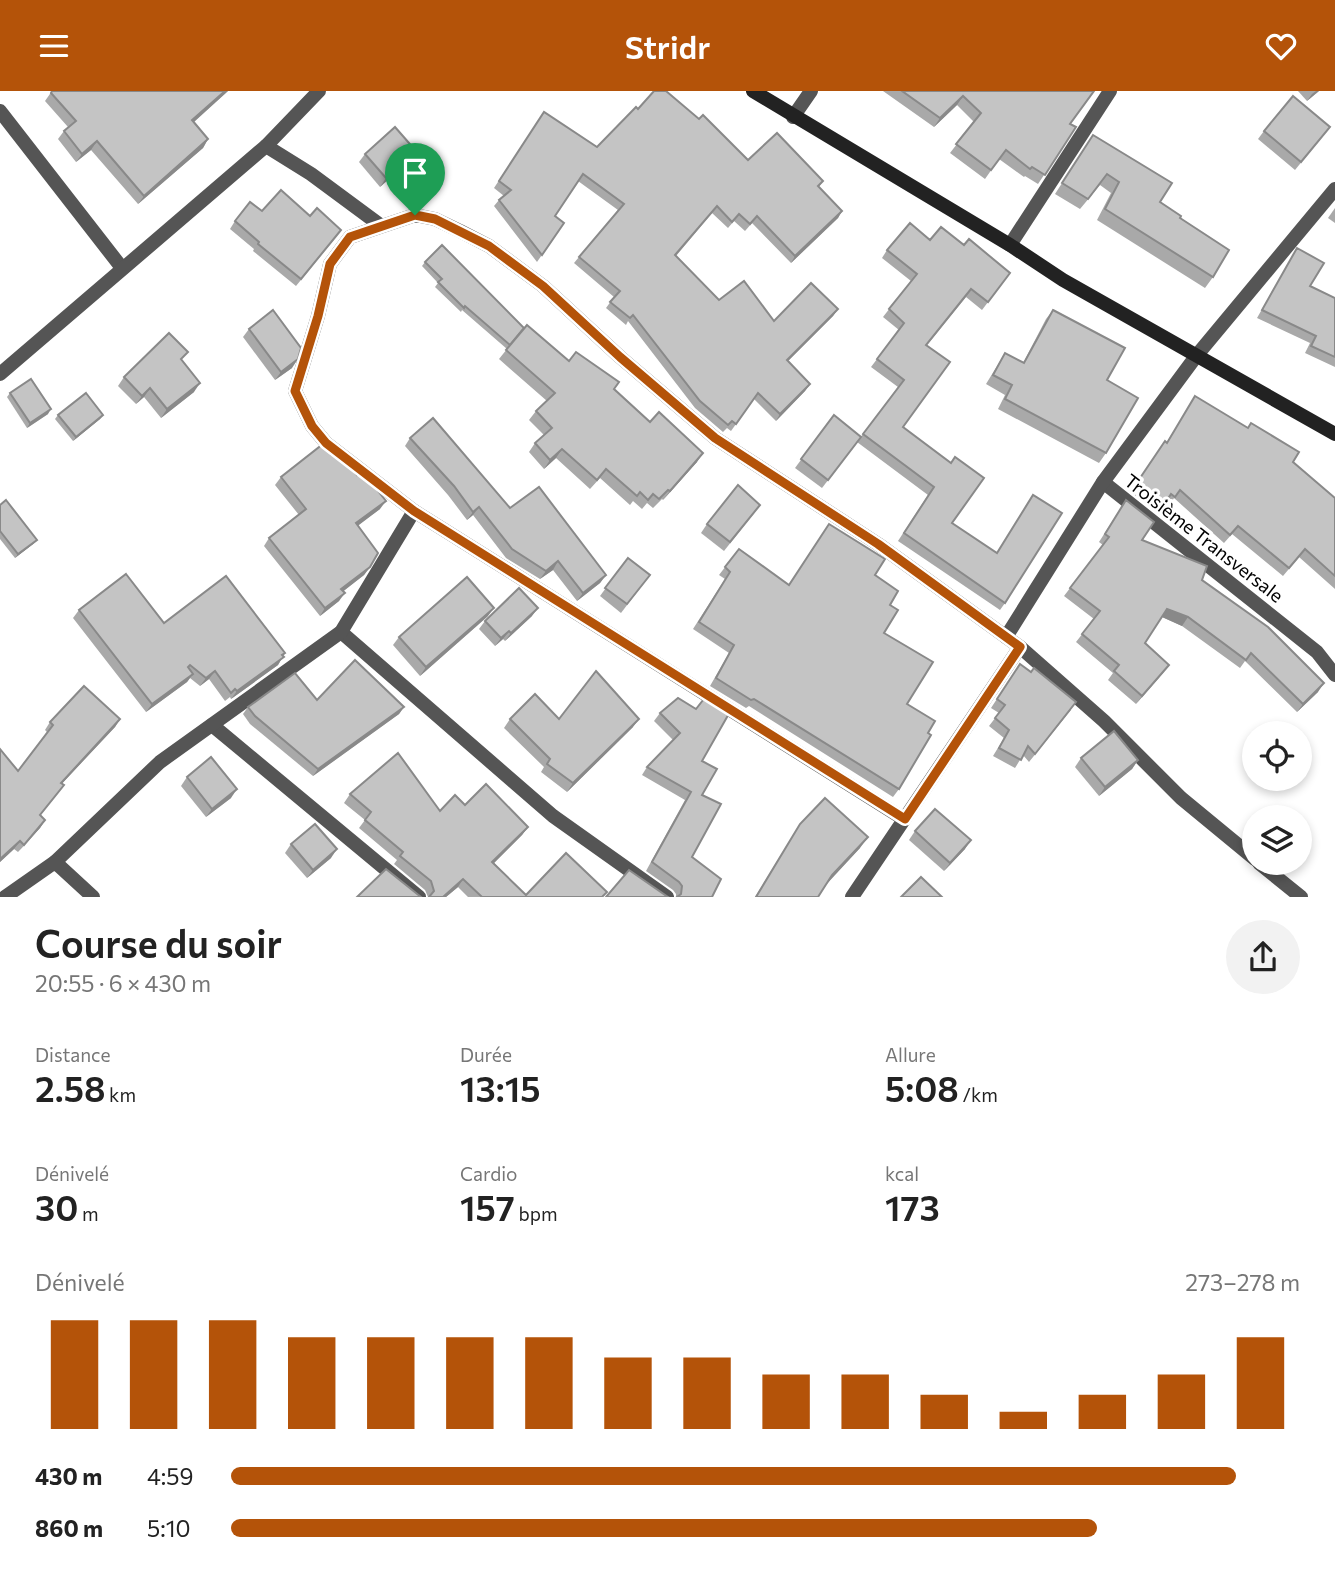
<!DOCTYPE html>
<html lang="fr">
<meta charset="utf-8">
<style>
:root{--surface:#fff;--page:#f2f2f2;--text:#222;--muted:#767676;--accent:#b45309}
body{margin:0;font-family:Commissioner,sans-serif;background:var(--page);color:var(--text);height:100vh;display:flex;flex-direction:column;font-size:26px;white-space:nowrap}
*{box-sizing:border-box;margin:0}
p{font-size:23px;color:var(--muted)}
.icon{flex:none;width:38px;height:38px;fill:none;stroke:currentColor;stroke-width:2;stroke-linecap:round;stroke-linejoin:round}
.map{position:relative;height:806px;overflow:hidden}
.sheet{display:flex;flex-direction:column;background:var(--surface);flex:1}
.sheet>*{flex:none}
.controls{position:absolute;left:1242px;top:630px;display:grid;gap:14px}
.controls a{display:grid;place-items:center;width:70px;height:70px;border-radius:50%;background:var(--surface);box-shadow:0 4px 10px #0003;font-size:35px}
.pin{position:absolute;display:grid;place-items:center;width:60px;height:60px;color:#fff;margin:-72px -30px;border-radius:50% 50% 50% 0;rotate:-45deg;box-shadow:0 0 7px #0007}
.pin .icon{rotate:45deg}
.round{display:grid;place-items:center;flex:none;width:74px;height:74px;border-radius:37px;background:var(--page)}
.summary{display:flex;align-items:center;justify-content:space-between;height:119px;padding:0 35px}
h1{font-size:38px;font-weight:600;line-height:52px}
.metrics{display:grid;grid-template-columns:repeat(3,1fr);gap:10px;height:119px;padding:7px 35px}
.metrics div{display:grid;align-content:center}
.metrics b{font-size:35px;font-weight:600}
.metrics small{font-size:19px;font-weight:400}
.metrics p{font-size:19px}
.chart{height:196px;padding:14px 35px}
.chart p{display:flex;justify-content:space-between}
.chart svg{width:100%;height:126px;margin-top:7px;stroke:var(--accent);stroke-width:6}
ul{padding:0 35px;list-style:none;font-size:23px}
li{display:grid;grid-template-columns:112px 84px 1fr;align-items:center;height:52px}
li i{height:18px;border-radius:9px;background:var(--accent)}
header{display:flex;justify-content:space-between;align-items:center;height:91px;padding:0 35px;background:var(--accent);color:#fff;font-size:32px;font-weight:600}
.map>svg:first-child{display:block}
</style>
<header><svg class="icon" aria-label="menu" viewBox="0 0 24 24"><path d="M4 6h16M4 12h16M4 18h16"/></svg>Stridr<svg class="icon" aria-label="heart" viewBox="0 0 24 24"><path d="M12 20l-8-8c-3-5 5-10 8-4 3-6 11-1 8 4z"/></svg></header>
<div class="map">
<svg width="1335" height="806" viewBox="0 0 1335 806">
<rect width="100%" height="100%" fill="#fff"/>
<g fill="none" stroke-linecap="round" stroke-linejoin="round">
<g stroke="#555" stroke-width="14">
<polyline points="0,20 122,177"/>
<polyline points="793,26 811,0"/>
<polyline points="266,55 311,83 380,134"/>
<polyline points="1010,154 1110,0"/>
<polyline points="0,283 266,55 319,0"/>
<polyline points="1103,391 1317,561 1335,584"/>
<polyline points="341,541 553,725 667,806"/>
<polyline points="1006,546 1103,391 1197,264 1335,98"/>
<polyline points="212,634 419,806"/>
<polyline points="904,728 414,420 326,352 312,335 295,300 318,225 330,173 350,146 415,124 435,128 460,140 489,155 543,195 620,266 715,347 878,453 1020,556 1104,630 1181,707 1255,768"/>
<polyline points="55,771 160,671 341,541 414,420"/>
<polyline points="1259,772 1301,806"/>
<polyline points="5,806 55,771 93,806"/>
<polyline points="852,806 1020,556"/>
</g>
<polyline stroke="#222" stroke-width="14" points="753,0 1010,154 1063,189 1335,343"/>
</g>
<g fill="#a9a9a9">
<polygon points="52,0 228,0 194,31 208,48 203,57 138,113 91,59 76,71 58,48 64,40 68,36 45,10"/>
<polygon points="883,0 1094,0 1070,33 1076,36 1038,93 1025,85 1024,86 999,68 985,88 950,62 974,31 957,14 934,36"/>
<polygon points="1298,0 1319,0 1307,10"/>
<polygon points="638,18 699,28 748,69 823,90 819,96 842,120 838,127 791,172 752,132 745,140 734,130 728,137 712,122 676,165 719,209 774,230 838,218 833,225 788,270 810,293 805,300 776,330 754,308 731,340 727,337 723,341 695,317 628,230 626,234 606,217 614,206 574,172 618,119 578,90 555,125 564,132 537,171 494,115 499,109 504,105 494,97 544,21 597,56"/>
<polygon points="1330,36 1295,79 1258,48 1264,40"/>
<polygon points="1086,55 1180,127 1213,186 1205,197 1097,129 1111,102 1100,94 1080,118 1055,103"/>
<polygon points="365,63 410,69 380,96 359,71"/>
<polygon points="1335,117 1335,132 1328,127"/>
<polygon points="262,120 310,125 336,146 296,195 253,160 254,158 230,138 235,130"/>
<polygon points="930,149 964,154 1010,182 982,219 966,206 927,254 904,336 952,432 1005,512 1000,519 898,450 928,404 857,351 898,296 871,276 899,239 883,226 911,190 882,167 887,159"/>
<polygon points="1297,157 1310,195 1335,207 1335,276 1305,262 1310,252 1257,227"/>
<polygon points="425,171 524,237 569,270 614,298 650,331 697,371 663,409 662,408 653,417 647,412 642,418 633,410 630,414 600,387 590,398 556,367 544,378 529,361 535,352 544,344 529,329 536,320 547,310 499,268 507,258 462,219 461,221 435,196 438,192 422,175"/>
<polygon points="1053,219 1107,289 1106,362 1099,372 998,318 1005,304 986,293 1005,262 1023,272 1046,228"/>
<polygon points="249,238 292,277 275,289 243,246"/>
<polygon points="182,269 194,301 161,327 144,306 136,313 118,295 124,286"/>
<polygon points="10,302 48,323 27,337 7,306"/>
<polygon points="1195,305 1293,371 1335,407 1335,498 1299,466 1283,485 1232,443 1224,452 1174,407 1170,414 1166,411 1158,423 1131,401 1165,350 1167,351"/>
<polygon points="58,324 103,324 100,328 73,350 55,328"/>
<polygon points="834,324 855,354 822,397 795,377"/>
<polygon points="410,347 606,484 600,492 577,510 553,479 540,488 506,467 473,424 467,429 448,404 405,355"/>
<polygon points="281,386 380,418 358,434 370,476 364,484 343,500 339,510 320,525 264,455 269,447 299,424 275,394"/>
<polygon points="1126,409 1142,449 1202,489 1318,601 1297,621 1245,570 1240,577 1182,535 1162,526 1145,552 1169,574 1136,613 1108,589 1113,582 1076,551 1094,528 1064,505 1103,454 1099,451"/>
<polygon points="0,414 37,449 33,453 15,467 0,448"/>
<polygon points="754,422 724,460 701,442 707,433"/>
<polygon points="739,458 789,494 875,484 890,514 884,542 907,613 928,642 899,698 893,706 749,615 746,617 710,595 729,562 693,538 725,488 719,484"/>
<polygon points="628,467 650,484 621,522 600,505"/>
<polygon points="79,519 164,532 283,565 278,574 231,608 230,606 225,610 209,588 200,595 190,587 187,591 146,621 73,527"/>
<polygon points="488,525 420,585 393,554 399,546"/>
<polygon points="532,525 505,550 503,548 495,555 479,538 485,530"/>
<polygon points="1020,573 1071,619 1029,671 1023,664 1015,677 993,665 1004,647 989,635 999,622 991,617"/>
<polygon points="678,607 702,670 702,704 692,766 712,806 676,806 676,803 673,799 646,780 685,709 642,684 647,676 673,649 654,630 660,622"/>
<polygon points="317,609 404,616 399,623 313,685 250,633 243,623 248,616"/>
<polygon points="120,628 115,636 62,692 40,725 45,729 40,737 18,761 14,758 0,771 0,658 18,680 48,642 45,639 50,631"/>
<polygon points="510,628 559,628 633,636 567,701 541,681 544,676 504,637"/>
<polygon points="1081,667 1138,669 1132,678 1099,705 1075,676"/>
<polygon points="187,686 231,707 206,726 181,695"/>
<polygon points="350,703 440,720 465,714 528,736 522,744 494,772 526,804 603,806 468,806 458,796 446,806 428,806 425,799 394,773 397,769 359,737 365,729 344,712"/>
<polygon points="800,733 860,757 826,793 818,806 755,806"/>
<polygon points="915,740 965,758 944,780 909,749"/>
<polygon points="291,753 331,767 307,787 285,762"/>
</g>
<g fill="#898989">
<polygon points="225,0 228,0 186,38 192,29"/>
<polygon points="1316,0 1319,0 1307,10 1312,3"/>
<polygon points="963,5 957,14 934,36 940,27"/>
<polygon points="208,48 203,57 138,113 144,105"/>
<polygon points="97,50 91,59 76,71 82,63"/>
<polygon points="416,60 410,69 380,96 386,87"/>
<polygon points="842,120 838,127 791,172 795,165"/>
<polygon points="838,218 833,225 782,276 787,269"/>
<polygon points="298,268 292,277 275,289 281,281"/>
<polygon points="200,292 194,301 161,327 167,318"/>
<polygon points="810,293 805,300 776,330 780,323"/>
<polygon points="150,297 144,306 136,313 142,305"/>
<polygon points="51,318 48,323 27,337 30,332"/>
<polygon points="103,324 100,328 73,350 76,346"/>
<polygon points="562,358 556,367 544,378 550,369"/>
<polygon points="703,362 697,371 663,409 670,400"/>
<polygon points="386,410 380,418 351,440 356,432"/>
<polygon points="479,416 473,424 467,429 473,421"/>
<polygon points="37,449 33,453 15,467 18,463"/>
<polygon points="558,470 553,479 540,488 546,480"/>
<polygon points="370,476 364,484 336,506 341,498"/>
<polygon points="606,484 600,492 577,510 583,502"/>
<polygon points="345,502 339,510 320,525 325,517"/>
<polygon points="494,517 488,525 420,585 426,576"/>
<polygon points="538,517 532,525 505,550 511,542"/>
<polygon points="1167,518 1188,526 1182,535 1162,526"/>
<polygon points="509,540 503,548 495,555 501,547"/>
<polygon points="285,562 278,574 231,608 237,600"/>
<polygon points="1169,574 1163,582 1136,613 1142,605"/>
<polygon points="215,580 209,588 200,595 206,587"/>
<polygon points="193,583 187,591 146,621 152,613"/>
<polygon points="1324,592 1318,601 1297,621 1303,613"/>
<polygon points="404,616 399,623 313,685 318,678"/>
<polygon points="120,628 115,636 56,699 61,692"/>
<polygon points="639,628 633,636 567,701 573,692"/>
<polygon points="1138,669 1132,678 1099,705 1105,696"/>
<polygon points="237,698 231,707 206,726 212,718"/>
<polygon points="45,729 40,737 18,761 24,754"/>
<polygon points="528,736 522,744 487,779 492,771"/>
<polygon points="868,746 860,757 824,796 832,784"/>
<polygon points="971,749 965,758 944,780 950,772"/>
<polygon points="20,750 14,758 0,771 0,768"/>
<polygon points="337,758 331,767 307,787 313,779"/>
<polygon points="463,788 458,796 446,806 443,806"/>
</g>
<g fill="#c4c4c4" stroke="#898989" stroke-width="2">
<polygon points="52,0 225,0 192,29 208,48 144,105 97,50 82,63 64,40 76,30 51,2"/>
<polygon points="654,0 666,0 699,28 703,24 748,69 777,42 823,90 818,95 842,120 795,165 757,125 750,133 739,123 732,131 717,115 675,164 719,209 744,190 774,230 811,192 838,218 787,269 810,293 780,323 758,302 736,333 732,330 728,334 700,310 633,224 630,227 610,211 620,200 579,166 624,113 583,83 555,125 564,132 542,164 499,109 511,99 499,90 544,21 597,56 636,16 638,18"/>
<polygon points="902,0 1094,0 1070,33 1076,36 1045,84 1032,76 1030,78 1006,59 991,79 956,53 981,22 963,5 940,27"/>
<polygon points="1293,5 1330,36 1301,71 1264,40"/>
<polygon points="395,36 416,60 386,87 365,63"/>
<polygon points="1093,44 1172,92 1160,111 1181,125 1180,127 1229,159 1213,186 1105,118 1119,91 1107,83 1088,108 1062,92"/>
<polygon points="281,99 310,125 317,117 341,139 301,188 258,153 259,151 235,130 250,111 262,120"/>
<polygon points="910,132 930,149 941,136 964,154 969,148 1010,182 988,211 971,198 926,254 950,271 903,336 951,372 955,366 984,387 952,432 997,462 1033,404 1062,422 1005,512 904,442 934,396 863,343 904,289 877,268 904,232 889,218 917,183 887,159"/>
<polygon points="442,154 524,237 510,254 465,215 464,217 438,191 442,188 425,171"/>
<polygon points="1297,157 1324,172 1310,195 1335,207 1335,266 1311,255 1316,245 1262,219"/>
<polygon points="273,219 301,257 298,268 281,281 249,238"/>
<polygon points="1053,219 1125,257 1107,289 1138,307 1106,362 1005,308 1012,294 993,284 1005,262 1024,272"/>
<polygon points="527,234 569,270 576,261 619,291 614,298 650,331 659,321 703,362 670,400 668,399 659,408 653,403 648,409 640,401 637,405 606,378 597,389 562,358 550,369 535,352 552,337 536,320 555,302 506,259"/>
<polygon points="169,242 188,261 181,268 200,292 167,318 150,297 142,305 124,286"/>
<polygon points="31,288 51,318 30,332 10,302"/>
<polygon points="86,302 103,324 76,346 58,324"/>
<polygon points="1195,305 1248,337 1251,332 1299,361 1293,371 1335,407 1335,485 1305,458 1289,477 1238,435 1230,444 1180,399 1175,406 1171,403 1164,414 1136,393 1165,350 1167,352"/>
<polygon points="834,324 861,346 828,389 801,368"/>
<polygon points="433,327 510,417 539,396 606,484 583,502 558,470 546,480 512,458 479,416 473,421 454,395 410,347"/>
<polygon points="323,353 331,363 336,359 357,384 362,380 386,410 356,432 378,462 370,476 341,498 345,502 325,517 269,447 306,418 281,386"/>
<polygon points="738,394 760,414 730,451 707,433"/>
<polygon points="6,409 37,449 18,463 0,440 0,414"/>
<polygon points="1126,409 1154,431 1142,449 1207,475 1202,489 1268,536 1324,592 1303,613 1251,562 1246,569 1188,526 1167,518 1145,552 1169,574 1142,605 1114,580 1119,574 1082,543 1100,520 1070,497 1109,446 1105,443"/>
<polygon points="829,433 885,468 875,484 898,500 890,514 898,519 884,542 933,571 907,613 935,630 928,642 931,644 899,698 754,608 751,609 716,587 734,554 699,531 730,481 725,476 739,458 789,494"/>
<polygon points="628,467 650,484 627,513 605,497"/>
<polygon points="126,483 164,532 226,485 285,562 282,564 284,566 237,600 235,598 231,602 215,580 206,587 190,574 188,576 193,583 152,613 79,519"/>
<polygon points="467,486 494,517 426,576 399,546"/>
<polygon points="519,497 538,517 511,542 509,540 501,547 485,530"/>
<polygon points="355,569 404,616 318,678 255,625 248,616 295,582 317,609"/>
<polygon points="1020,573 1031,581 1034,577 1076,611 1035,663 1028,655 1021,669 999,657 1009,639 995,627 1005,614 997,608"/>
<polygon points="596,580 639,628 573,692 547,673 550,668 510,628 535,603 559,628"/>
<polygon points="84,595 120,628 61,692 64,694 40,724 45,729 24,754 20,750 0,768 0,658 18,680 53,634 50,631"/>
<polygon points="707,604 731,619 702,670 717,678 702,704 721,713 692,766 721,788 712,806 677,806 681,803 682,795 679,791 652,771 691,701 647,676 680,642 660,622 678,607 696,618"/>
<polygon points="1114,640 1138,669 1105,696 1081,667"/>
<polygon points="398,662 440,720 455,704 465,714 486,693 528,736 492,771 526,804 566,762 607,801 602,806 482,806 463,788 443,806 429,806 434,800 431,790 400,765 403,761 365,729 371,721 350,703"/>
<polygon points="211,666 237,698 212,718 187,686"/>
<polygon points="825,707 868,746 832,784 818,806 756,806 800,733"/>
<polygon points="935,718 971,749 950,772 915,740"/>
<polygon points="315,733 337,758 313,779 291,753"/>
<polygon points="386,778 421,806 357,806"/>
<polygon points="629,779 668,806 606,806"/>
<polygon points="921,786 942,806 901,806"/>
</g>
<g fill="none" stroke-linecap="round" stroke-linejoin="round">
<g stroke="#fff" stroke-width="14">
<polygon id="route" points="415,124 435,128 489,155 543,195 620,266 715,347 878,453 1020,556 905,728 414,420 326,352 312,335 295,300 318,225 330,173 350,146"/>
</g>
<use href="#route" stroke="#b45309" stroke-width="9"/>
</g>
<g text-anchor="middle" stroke-width="7" stroke-linejoin="round" paint-order="stroke">
<g font-size="19" fill="#000" stroke="#fff">
<text transform="translate(1204 447) rotate(38)" y="7">Troisième Transversale</text>
</g>
</g>
</svg>
<div class="controls">
<a><svg class="icon" aria-label="locate" viewBox="0 0 24 24"><circle cx="12" cy="12" r="6"/><path d="M12 2v4M12 18v4M2 12h4M18 12h4"/></svg></a>
<a><svg class="icon" aria-label="layers" viewBox="0 0 24 24"><path d="M12 4l9 5-9 5-9-5zM3 14l9 5 9-5"/></svg></a>
</div>
<div class="pin" style="left:415px;top:124px;background:#1e9e55"><svg class="icon" aria-label="arrive" viewBox="0 0 24 24"><path d="M6 21V4h12l-3 4 3 4H6"/></svg></div>
</div>
<section class="sheet">
<div class="summary"><div><h1>Course du soir</h1><p>20:55 · 6 × 430 m</p></div><a class="round"><svg class="icon" aria-label="share" viewBox="0 0 24 24"><path d="M12 15V3M7 8l5-5 5 5M5 13v7h14v-7"/></svg></a></div>
<div class="metrics">
<div><p>Distance</p><b>2.58<small> km</small></b></div>
<div><p>Durée</p><b>13:15</b></div>
<div><p>Allure</p><b>5:08<small> /km</small></b></div>
</div>
<div class="metrics">
<div><p>Dénivelé</p><b>30<small> m</small></b></div>
<div><p>Cardio</p><b>157<small> bpm</small></b></div>
<div><p>kcal</p><b>173</b></div>
</div>
<div class="chart"><p><span>Dénivelé</span>273–278 m</p>
<svg viewBox="0 0 160 44" preserveAspectRatio="none"><path d="M5 44V6M15 44V6M25 44V6M35 44V12M45 44V12M55 44V12M65 44V12M75 44V19M85 44V19M95 44V25M105 44V25M115 44V32M125 44V38M135 44V32M145 44V25M155 44V12"/></svg>
</div>
<ul>
<li><b>430 m</b>4:59<i style="width:94%"></i></li>
<li><b>860 m</b>5:10<i style="width:81%"></i></li>
</ul>
</section>
